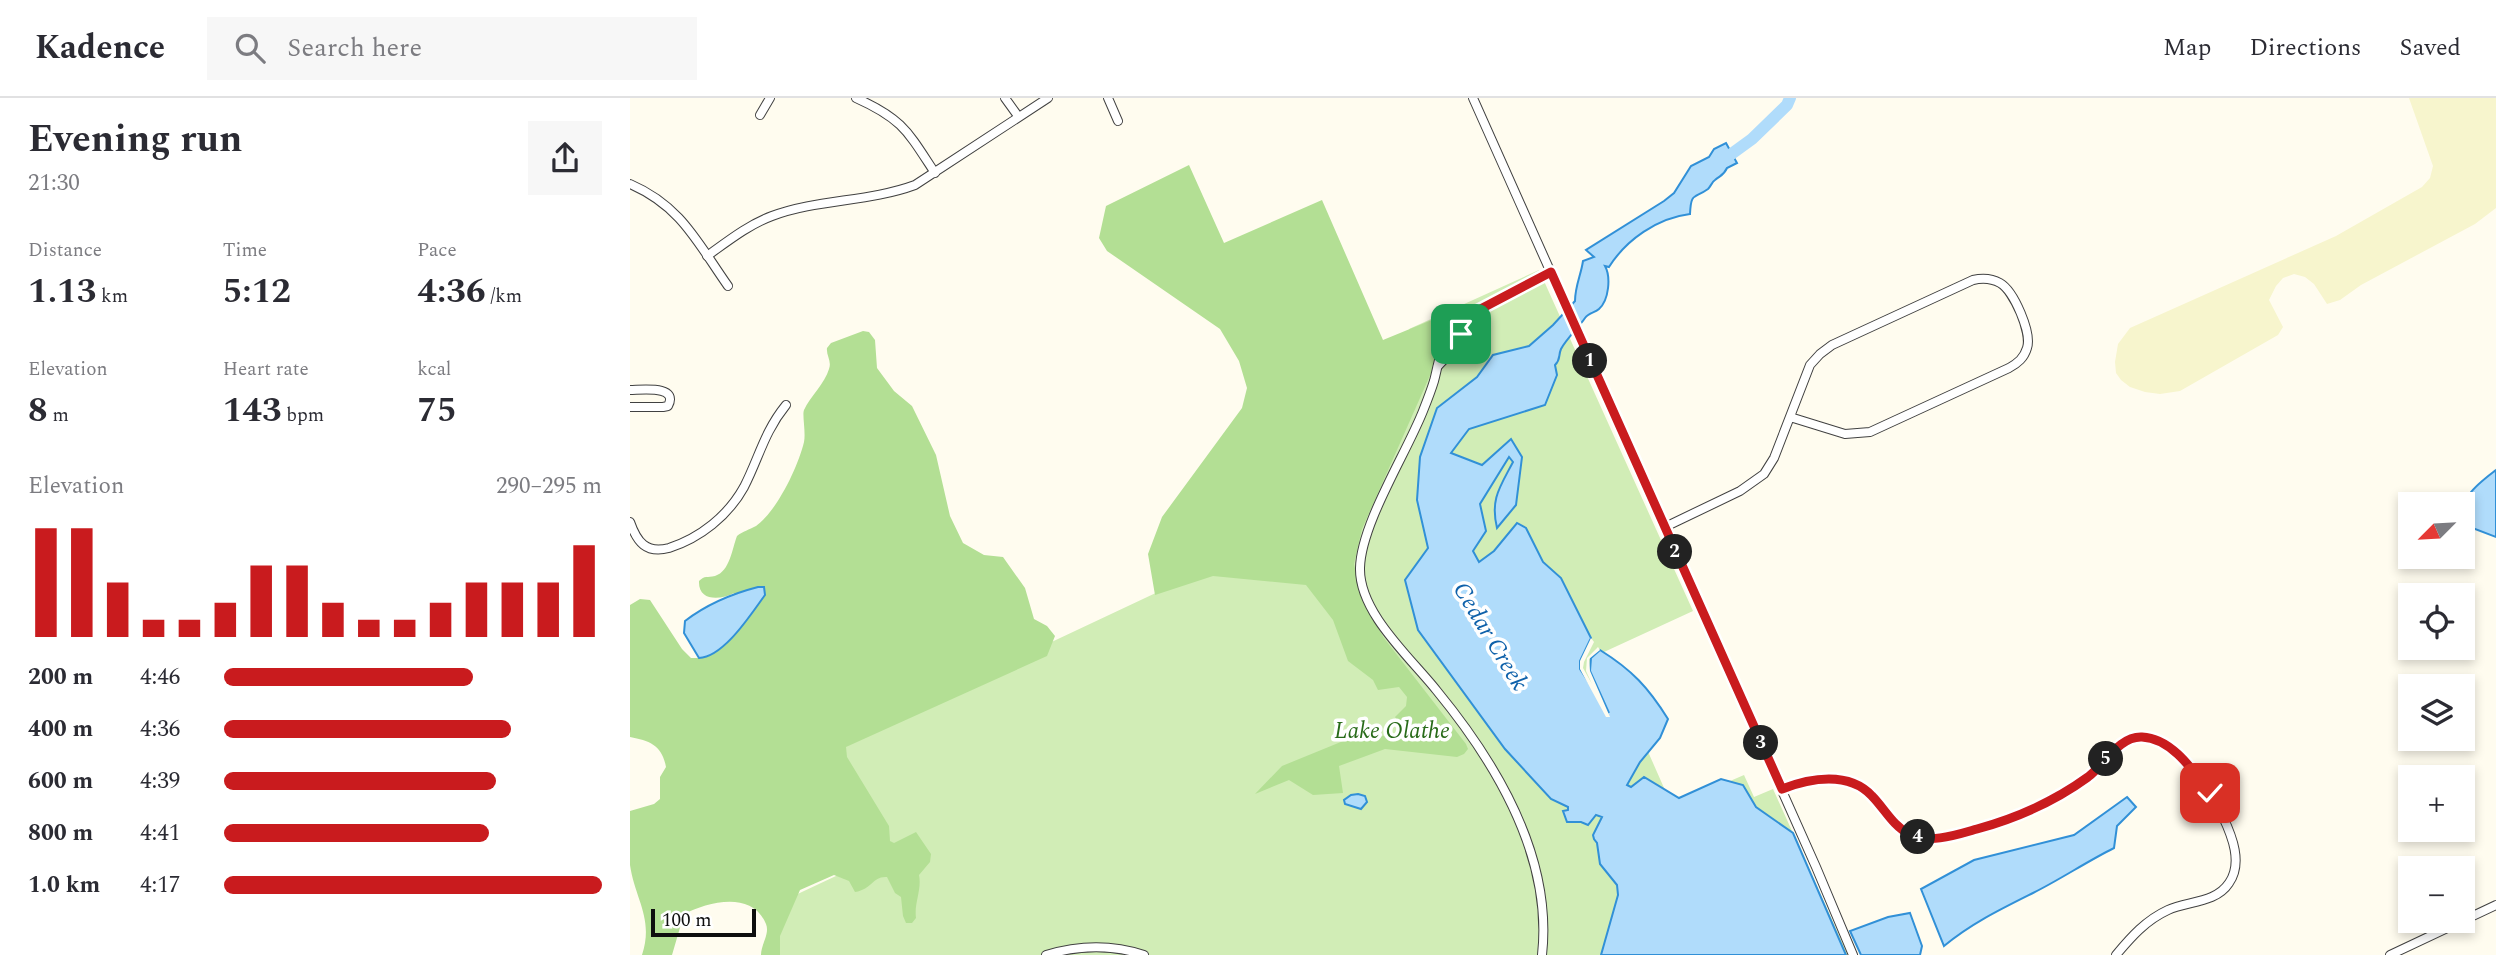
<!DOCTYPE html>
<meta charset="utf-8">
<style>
:root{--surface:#fff;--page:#f7f7f7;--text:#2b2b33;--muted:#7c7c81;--line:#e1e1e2;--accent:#c91b1e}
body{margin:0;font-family:Spectral,serif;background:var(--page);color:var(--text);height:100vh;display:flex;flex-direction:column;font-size:26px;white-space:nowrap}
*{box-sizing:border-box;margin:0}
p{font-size:23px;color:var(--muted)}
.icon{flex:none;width:38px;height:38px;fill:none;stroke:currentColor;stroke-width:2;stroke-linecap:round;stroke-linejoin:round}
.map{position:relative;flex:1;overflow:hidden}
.drawer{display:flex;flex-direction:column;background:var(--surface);width:630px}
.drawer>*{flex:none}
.needle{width:46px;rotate:246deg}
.buttons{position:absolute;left:1768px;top:394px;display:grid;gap:14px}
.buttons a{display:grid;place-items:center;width:77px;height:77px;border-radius:0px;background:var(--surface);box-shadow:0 4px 10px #0003;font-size:35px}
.scale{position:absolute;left:21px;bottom:18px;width:105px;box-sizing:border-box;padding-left:7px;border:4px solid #0e0e0e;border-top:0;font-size:19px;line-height:24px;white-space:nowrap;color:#0e0e0e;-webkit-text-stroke:5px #fff;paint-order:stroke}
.pin{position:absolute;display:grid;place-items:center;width:60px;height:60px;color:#fff;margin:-30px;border-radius:14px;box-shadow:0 4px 10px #0006}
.km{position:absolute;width:35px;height:35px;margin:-18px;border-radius:50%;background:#222;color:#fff;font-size:19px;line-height:35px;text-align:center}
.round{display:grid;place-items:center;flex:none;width:74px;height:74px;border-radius:0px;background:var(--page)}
.headline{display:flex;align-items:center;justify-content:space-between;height:119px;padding:0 28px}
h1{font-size:38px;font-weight:700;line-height:52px}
.stats{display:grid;grid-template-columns:repeat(3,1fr);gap:10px;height:119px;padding:7px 28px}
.stats div{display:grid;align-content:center}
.stats b{font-size:35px;font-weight:700}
.stats small{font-size:19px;font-weight:400}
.stats p{font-size:19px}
.chart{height:196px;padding:14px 28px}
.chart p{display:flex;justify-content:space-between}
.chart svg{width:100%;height:126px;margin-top:7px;stroke:var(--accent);stroke-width:6}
ul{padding:0 28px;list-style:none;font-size:23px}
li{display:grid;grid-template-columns:112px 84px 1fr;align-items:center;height:52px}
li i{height:18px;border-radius:9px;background:var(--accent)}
header{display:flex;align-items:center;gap:42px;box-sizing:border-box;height:98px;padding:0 35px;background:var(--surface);border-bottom:2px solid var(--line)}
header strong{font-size:33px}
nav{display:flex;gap:38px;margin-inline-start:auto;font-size:24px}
.search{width:490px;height:63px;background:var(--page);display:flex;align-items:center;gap:18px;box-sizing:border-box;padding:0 24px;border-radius:0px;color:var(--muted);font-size:26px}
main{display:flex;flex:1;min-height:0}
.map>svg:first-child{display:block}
</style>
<header>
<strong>Kadence</strong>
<div class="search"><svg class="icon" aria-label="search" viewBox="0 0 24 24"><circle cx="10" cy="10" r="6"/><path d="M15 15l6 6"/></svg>Search here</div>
<nav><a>Map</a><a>Directions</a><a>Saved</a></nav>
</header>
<main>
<section class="drawer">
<div class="headline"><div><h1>Evening run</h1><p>21:30</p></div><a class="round"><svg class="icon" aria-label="share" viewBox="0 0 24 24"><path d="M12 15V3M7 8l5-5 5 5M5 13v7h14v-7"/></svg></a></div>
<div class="stats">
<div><p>Distance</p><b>1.13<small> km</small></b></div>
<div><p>Time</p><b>5:12</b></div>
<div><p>Pace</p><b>4:36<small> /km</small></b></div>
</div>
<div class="stats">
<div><p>Elevation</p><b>8<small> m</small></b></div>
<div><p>Heart rate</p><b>143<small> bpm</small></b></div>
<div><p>kcal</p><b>75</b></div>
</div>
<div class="chart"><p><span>Elevation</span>290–295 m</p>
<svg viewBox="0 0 160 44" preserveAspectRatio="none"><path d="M5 44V6M15 44V6M25 44V25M35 44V38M45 44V38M55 44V32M65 44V19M75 44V19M85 44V32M95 44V38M105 44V38M115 44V32M125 44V25M135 44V25M145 44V25M155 44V12"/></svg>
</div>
<ul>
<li><b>200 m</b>4:46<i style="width:66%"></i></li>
<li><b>400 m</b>4:36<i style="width:76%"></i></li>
<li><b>600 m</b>4:39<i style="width:72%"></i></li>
<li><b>800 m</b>4:41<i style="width:70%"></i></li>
<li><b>1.0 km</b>4:17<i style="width:100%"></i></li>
</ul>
</section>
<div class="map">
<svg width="1866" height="857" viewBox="0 0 1866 857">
<rect width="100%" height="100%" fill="#fffcef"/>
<polygon fill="#f7f5cd" points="1779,0 1866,0 1866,110 1845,126 1731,187 1710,202 1697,206 1684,186 1675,179 1664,176 1653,180 1646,188 1639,202 1653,229 1648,237 1550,293 1530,296 1515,294 1500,289 1491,282 1486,275 1485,264 1488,246 1500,230 1706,138 1792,89 1800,80 1803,68"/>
<polygon fill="#d1edb6" points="909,172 1063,513 974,554 1042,708 1114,677 1124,699 1143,691 1218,857 135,857 157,801 257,754 205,646 734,397 799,276 779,231"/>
<g fill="#b3df94">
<polygon points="559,67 594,145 692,102 753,242 809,219 821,230 732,431 724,466 732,502 754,540 836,646 838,651 834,656 827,659 755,651 709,668 713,695 683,697 659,682 625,696 652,668 723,639 774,637 775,634 765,619 776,608 777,599 769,589 748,592 743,582 718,563 703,522 676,487 583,478 525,497 518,456 532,419 612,310 617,290 609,263 590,231 477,153 469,140 476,108"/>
<path d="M233,233L239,234L245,242L247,270L264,293L282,308L306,357L320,418L333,445L354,457L373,459L395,490L404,521L417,528L425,538L417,558L216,649L217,659L259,728L260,743L264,745L286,734L301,756L300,764L289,777C292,792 284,805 286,820L282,825H276L273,818L271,799L265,795L257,779C242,778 243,791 225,794L219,783L204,777L170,792L150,838V857H131C131,846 140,836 136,826C122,792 78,804 54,816L42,857H12C24,821 5,801 0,767C0,750 0,730 0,713L24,706L30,701V679L36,669C32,647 20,643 0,639V507L10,501L20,502L52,551L61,560H69L104,495C91,502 68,504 69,483C75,477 77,480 85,478C100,473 102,451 107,438C113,433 119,432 126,428C147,413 168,369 174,344C176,334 172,317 174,312C180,299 195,285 199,271C202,263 196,257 197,250L201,245Z"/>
</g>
<g fill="#b0dcfb" stroke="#3190d7" stroke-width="2">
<path d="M1096,45L1107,65L1097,70C1094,77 1091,77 1085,82C1082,84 1081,88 1078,91C1064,101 1061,94 1060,116C1027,120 996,142 979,169L975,168C981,179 979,202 969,211C965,215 959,214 955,220C949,229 936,241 931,251C928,258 931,261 925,267L927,277L915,307L839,331L821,355L852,367L881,341L892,359L886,407L867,430C860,401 870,389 883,364L879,359L850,406L856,433L843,453L849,464L864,453L887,425L896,430L913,464L931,480L961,540L950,563V571L979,615L960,573L961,560L970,552C1002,572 1018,589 1038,621L1030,640L1010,664L997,687L1001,689L1014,679L1049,700L1091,681L1113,687L1126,709L1163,735L1216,857H971L988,797L987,787L970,766L967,745L964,741L963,737L972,719L966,717L958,727L951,724H937L933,713L938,712V709L921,701L875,651L788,532L775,482L798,450L787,402L790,359L807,310L847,279L863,257L899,248L923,227L945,203C945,188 951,177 953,163L964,159L956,152L1034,103L1044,95L1061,68L1079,59L1084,51Z"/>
<path d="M1866,372V439L1832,426C1832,397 1844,389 1866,372Z"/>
<path d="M128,489H134L135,497C121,516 94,559 69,560L54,535L55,523C77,506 101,496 128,489Z"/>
<polygon points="728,696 735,698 737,704 731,711 715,706 714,702 721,697"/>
<path d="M1497,699L1506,709L1487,728L1484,750C1456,764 1431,781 1403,795C1371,811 1342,825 1314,848L1291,791L1344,762L1444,737Z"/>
<polygon points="1280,815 1292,848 1290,857 1231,857 1220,833 1258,819"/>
</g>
<polygon fill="#fffcef" points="961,540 964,544 954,564 953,570 962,586 956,573 957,560 968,549 970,552 959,561 960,573 980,619 976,619 950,571 950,563"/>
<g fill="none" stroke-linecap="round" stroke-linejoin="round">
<polyline stroke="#b0dcfb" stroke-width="12" points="1089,65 1122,41 1157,7 1160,0"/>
<g stroke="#414141" stroke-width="10">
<g id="minor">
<path d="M226,0C273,21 278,34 305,75"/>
<polyline points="375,0 388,18"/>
<polyline points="478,0 488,23"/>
<polyline points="843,0 1186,769 1223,857"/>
<polyline points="130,17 140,0"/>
<path d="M0,86C51,108 67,144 98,188"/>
<path d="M77,158C98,143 118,127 142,118C187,101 239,104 285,87L418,0"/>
<path d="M837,221C812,230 810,261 804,283C801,293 797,303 793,313C776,356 731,426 730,470C729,515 781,560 807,593C867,666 923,759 912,857"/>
<path d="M808,268C818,258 830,244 835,230C838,223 838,221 843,215L921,174"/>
<path d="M0,292C12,292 49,287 38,308L33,309H0"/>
<path d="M0,424C7,444 16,456 39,450C70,440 98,418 114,389C129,360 134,334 156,307"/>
<path d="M1035,429L1110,393L1134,376L1144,360L1180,267L1190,256L1202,247L1343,182C1352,180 1361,180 1370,185C1384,193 1402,235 1397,250C1394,260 1388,265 1379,270L1240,334L1215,336L1160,319"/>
<path d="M1152,691C1180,680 1218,673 1242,697C1263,719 1272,745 1309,739C1351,733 1397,717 1433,695C1444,689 1454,682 1464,674C1477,662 1489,642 1509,639C1543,635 1581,693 1593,719C1602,738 1613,765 1599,785C1586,805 1558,803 1538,812C1516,822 1501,839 1486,857"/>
<path d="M416,857C449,847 481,846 514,857"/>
<polyline points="1760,857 1866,807"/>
</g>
</g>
<use href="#minor" stroke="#fff" stroke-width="8"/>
</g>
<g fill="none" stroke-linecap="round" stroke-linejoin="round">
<g stroke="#fff" stroke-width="14">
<path id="route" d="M831,236L837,221L843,215L921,174L1152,691C1180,680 1219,673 1242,698C1254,710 1263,728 1279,736C1300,746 1326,737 1347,731C1387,720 1425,703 1458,679C1475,666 1489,638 1512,639C1542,640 1564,674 1580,695"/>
</g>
<use href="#route" stroke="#c91b1e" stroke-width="9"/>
</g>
<g text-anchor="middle" stroke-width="7" stroke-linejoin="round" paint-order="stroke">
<g font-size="23" font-style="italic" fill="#286b19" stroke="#fff">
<text x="762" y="640">Lake Olathe</text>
</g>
<g font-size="24" font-style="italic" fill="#0e61aa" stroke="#fff">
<text transform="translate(861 538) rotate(59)" y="8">Cedar Creek</text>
</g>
</g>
</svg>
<div class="buttons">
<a><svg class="needle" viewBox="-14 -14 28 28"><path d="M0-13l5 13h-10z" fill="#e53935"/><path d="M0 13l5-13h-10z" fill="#7c7c81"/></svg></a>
<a><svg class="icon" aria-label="locate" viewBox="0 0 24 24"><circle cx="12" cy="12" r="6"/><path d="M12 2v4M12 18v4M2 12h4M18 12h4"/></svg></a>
<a><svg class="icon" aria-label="layers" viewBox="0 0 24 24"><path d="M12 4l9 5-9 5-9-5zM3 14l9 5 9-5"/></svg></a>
<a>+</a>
<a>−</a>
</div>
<div class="scale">100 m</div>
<div class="pin" style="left:831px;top:236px;background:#1e9e55"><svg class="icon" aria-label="arrive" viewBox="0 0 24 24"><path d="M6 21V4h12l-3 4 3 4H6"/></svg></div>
<div class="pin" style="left:1580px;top:695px;background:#d93025"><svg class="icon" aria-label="check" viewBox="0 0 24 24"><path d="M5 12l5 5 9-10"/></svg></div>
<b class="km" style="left:960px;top:263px">1</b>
<b class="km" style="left:1045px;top:454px">2</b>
<b class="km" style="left:1131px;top:645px">3</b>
<b class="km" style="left:1288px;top:739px">4</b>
<b class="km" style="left:1476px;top:661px">5</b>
</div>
</main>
